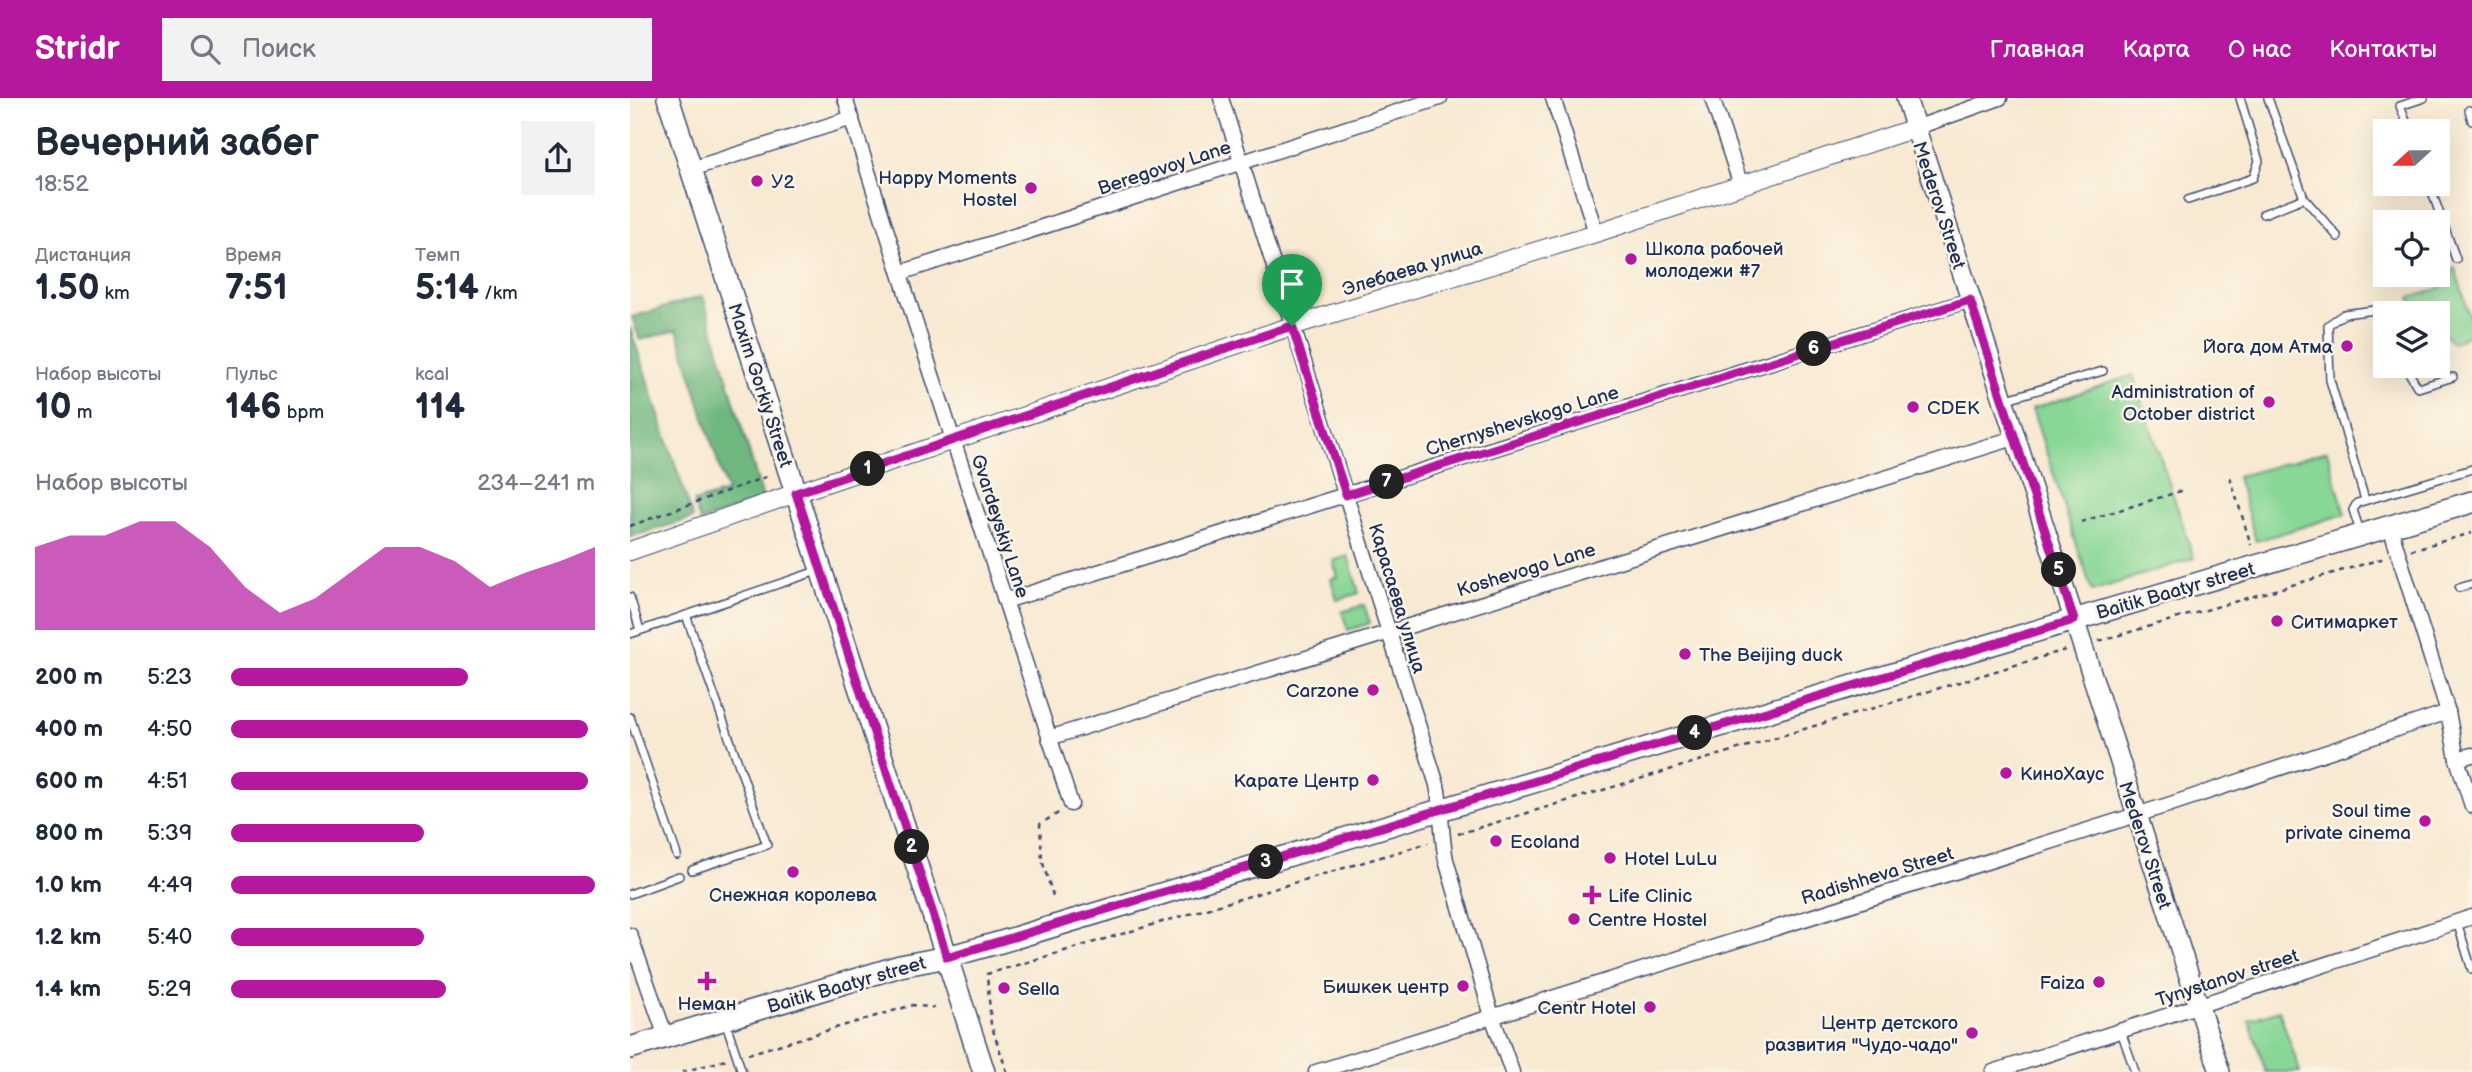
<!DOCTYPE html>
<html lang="ru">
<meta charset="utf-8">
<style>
:root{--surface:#fff;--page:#f2f2f3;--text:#1f2937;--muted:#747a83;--accent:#b5179e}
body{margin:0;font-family:"Balsamiq Sans",sans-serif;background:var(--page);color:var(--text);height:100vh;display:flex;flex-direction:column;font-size:26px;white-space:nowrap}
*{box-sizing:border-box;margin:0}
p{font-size:23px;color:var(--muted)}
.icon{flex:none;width:38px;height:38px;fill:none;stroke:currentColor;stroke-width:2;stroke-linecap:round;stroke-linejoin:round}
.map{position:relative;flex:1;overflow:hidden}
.sheet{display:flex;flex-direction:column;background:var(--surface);width:630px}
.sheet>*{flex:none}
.needle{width:46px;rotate:249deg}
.tools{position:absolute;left:1743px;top:21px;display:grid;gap:14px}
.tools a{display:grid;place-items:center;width:77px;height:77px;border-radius:0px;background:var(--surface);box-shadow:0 7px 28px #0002;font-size:35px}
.pin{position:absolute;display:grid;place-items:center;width:60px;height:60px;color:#fff;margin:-72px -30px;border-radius:50% 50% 50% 0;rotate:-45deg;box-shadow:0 0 7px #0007}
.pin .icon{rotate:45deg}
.km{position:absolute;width:35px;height:35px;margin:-18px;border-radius:50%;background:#222;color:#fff;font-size:19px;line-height:35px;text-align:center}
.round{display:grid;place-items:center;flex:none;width:74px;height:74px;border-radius:0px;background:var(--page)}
.overview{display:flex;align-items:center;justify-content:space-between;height:119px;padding:0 35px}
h1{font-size:38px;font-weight:700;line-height:52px}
.stats{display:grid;grid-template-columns:repeat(3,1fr);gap:10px;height:119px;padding:7px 35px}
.stats div{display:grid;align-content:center}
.stats b{font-size:35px;font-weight:700}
.stats small{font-size:19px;font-weight:400}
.stats p{font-size:19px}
.chart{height:196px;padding:14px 35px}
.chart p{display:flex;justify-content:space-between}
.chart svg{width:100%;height:126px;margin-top:7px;fill:var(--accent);opacity:.7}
ul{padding:0 35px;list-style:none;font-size:23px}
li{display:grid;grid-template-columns:112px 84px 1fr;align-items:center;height:52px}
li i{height:18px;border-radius:9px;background:var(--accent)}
header{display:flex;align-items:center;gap:42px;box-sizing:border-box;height:98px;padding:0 35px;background:var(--accent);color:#fff}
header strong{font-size:33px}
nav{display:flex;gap:38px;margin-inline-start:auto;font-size:24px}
.search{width:490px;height:63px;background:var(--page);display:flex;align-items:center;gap:18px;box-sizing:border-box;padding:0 24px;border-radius:0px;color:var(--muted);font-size:26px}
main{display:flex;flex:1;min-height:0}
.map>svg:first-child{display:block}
</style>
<header>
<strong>Stridr</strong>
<div class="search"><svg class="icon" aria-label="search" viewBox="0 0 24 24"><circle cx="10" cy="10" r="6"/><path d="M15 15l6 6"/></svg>Поиск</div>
<nav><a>Главная</a><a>Карта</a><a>О нас</a><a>Контакты</a></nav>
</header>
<main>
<section class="sheet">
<div class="overview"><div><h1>Вечерний забег</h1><p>18:52</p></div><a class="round"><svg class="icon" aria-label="share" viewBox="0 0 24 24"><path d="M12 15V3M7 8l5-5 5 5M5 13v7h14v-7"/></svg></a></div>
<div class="stats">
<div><p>Дистанция</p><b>1.50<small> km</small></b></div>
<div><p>Время</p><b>7:51</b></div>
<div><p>Темп</p><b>5:14<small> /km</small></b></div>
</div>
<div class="stats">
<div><p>Набор высоты</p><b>10<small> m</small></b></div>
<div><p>Пульс</p><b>146<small> bpm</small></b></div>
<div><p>kcal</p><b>114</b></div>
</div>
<div class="chart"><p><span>Набор высоты</span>234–241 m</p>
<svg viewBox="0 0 160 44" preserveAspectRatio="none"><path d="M0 44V15L10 11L20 11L30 6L40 6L50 15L60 29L70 38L80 33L90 24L100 15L110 15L120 20L130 29L140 24L150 20L160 15V44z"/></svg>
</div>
<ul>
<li><b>200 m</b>5:23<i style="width:65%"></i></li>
<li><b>400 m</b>4:50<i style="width:98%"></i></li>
<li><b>600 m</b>4:51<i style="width:98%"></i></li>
<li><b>800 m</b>5:39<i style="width:53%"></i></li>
<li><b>1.0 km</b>4:49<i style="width:100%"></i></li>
<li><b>1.2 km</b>5:40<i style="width:53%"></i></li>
<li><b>1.4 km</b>5:29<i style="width:59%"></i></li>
</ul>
</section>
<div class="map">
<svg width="1842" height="974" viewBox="0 0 1842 974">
<rect width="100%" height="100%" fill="#fcf5e5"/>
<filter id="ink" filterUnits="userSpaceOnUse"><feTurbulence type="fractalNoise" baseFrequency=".0143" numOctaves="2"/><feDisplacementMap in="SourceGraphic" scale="14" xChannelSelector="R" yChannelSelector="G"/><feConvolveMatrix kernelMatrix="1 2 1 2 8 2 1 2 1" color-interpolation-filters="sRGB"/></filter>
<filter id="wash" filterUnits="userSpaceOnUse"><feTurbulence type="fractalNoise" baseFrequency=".00686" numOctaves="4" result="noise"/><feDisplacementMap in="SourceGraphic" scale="28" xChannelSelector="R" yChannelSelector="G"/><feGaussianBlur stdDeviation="1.57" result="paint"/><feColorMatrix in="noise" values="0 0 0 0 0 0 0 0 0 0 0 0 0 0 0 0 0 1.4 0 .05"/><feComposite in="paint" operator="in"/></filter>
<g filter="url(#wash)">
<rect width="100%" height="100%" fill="#f8e9d2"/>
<g fill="#88d796" stroke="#52837a" stroke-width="2">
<polygon points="1825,169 1842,228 1842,236 1823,245 1816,237 1808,237 1808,215 1790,215 1780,200 1811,190"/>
<polygon points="1503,277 1564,460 1462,493 1402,311"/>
<polygon points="1697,353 1715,416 1626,443 1607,379"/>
<polygon points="718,458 729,495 707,502 701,481 708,479 703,463"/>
<polygon points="734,507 740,525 718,532 712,514"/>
<polygon points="1649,912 1670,974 1636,974 1619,922"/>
</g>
<g fill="#6eb87f" stroke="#44746e" stroke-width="2">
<polygon points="73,198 133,401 70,424 64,404 97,394 47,232 10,242 2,219"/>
<polygon points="0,230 63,420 0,439"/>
</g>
</g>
<g filter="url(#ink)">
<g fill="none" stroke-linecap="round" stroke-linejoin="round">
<g stroke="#3c4b6f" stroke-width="10">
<g id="service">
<polyline points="1638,0 1674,100 1708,139"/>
<polyline points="1839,12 1842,23"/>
<polyline points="1780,33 1770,8 1794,0"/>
<polyline points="1799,86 1826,161"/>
<polyline points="1558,102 1623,80 1629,63 1610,0"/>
<polyline points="1633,116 1674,100"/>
<polyline points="1775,268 1788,290 1823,279"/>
<polyline points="1377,301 1473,273"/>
<polyline points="1735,402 1700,282 1698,227 1714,216 1745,212 1755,231"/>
<polyline points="1730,433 1723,412 1727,405 1842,371"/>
<polyline points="1829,490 1842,486"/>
<polyline points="0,499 10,532"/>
<polyline points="56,517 137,747 62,772"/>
<polyline points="0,536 187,473"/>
<polyline points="0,619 47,757"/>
<polyline points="0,796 49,778"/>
<polyline points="1827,824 1842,872"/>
<polyline points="95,922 112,974"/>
<polyline points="1491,933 1505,974"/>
</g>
</g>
<g stroke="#3c4b6f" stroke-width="17">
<g id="minor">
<polyline points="215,0 293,249 441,706"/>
<path d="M591,0L807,687C812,712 811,737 816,762L862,918L882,974"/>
<polyline points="923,0 966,135"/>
<polyline points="1082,0 1111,87"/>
<polyline points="1285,30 1370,0"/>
<polyline points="61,71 222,20"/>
<polyline points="270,175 810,0"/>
<polyline points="1760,429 1818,614 1827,661 1842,708"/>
<polyline points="375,503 1340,202"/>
<polyline points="419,640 1384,340"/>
<polyline points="1827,661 1842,657"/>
<polyline points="0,837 36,939"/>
<polyline points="686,974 1538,707 1818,614"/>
<polyline points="1363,974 1842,819"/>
</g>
</g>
<g stroke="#3c4b6f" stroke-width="20">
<polyline id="tertiary" points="0,453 166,395 662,228 966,135 1285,30"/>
</g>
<g stroke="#3c4b6f" stroke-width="22">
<polyline id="secondary" points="1276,0 1590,974"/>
</g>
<g stroke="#3c4b6f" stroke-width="24">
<g id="primary">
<polyline points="38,0 354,974"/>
<polyline points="0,950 270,868 317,859 371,844 1356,548 1842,404"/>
</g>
</g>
<g stroke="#3c4b6f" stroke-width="2.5" stroke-dasharray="5 5" stroke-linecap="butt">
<polyline points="1600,379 1621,447"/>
<polyline points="1451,424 1551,393"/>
<polyline points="0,428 141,377"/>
<polyline points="1781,452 1842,435"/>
<polyline points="1469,543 1755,460"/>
<polyline points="828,736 1435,552"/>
<polyline points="423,798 412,762 410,726 430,714"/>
<polyline points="118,956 283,907 304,910"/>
<polyline points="52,974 99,961"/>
<polyline points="377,974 361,926 357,876 798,745"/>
</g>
<use href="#service" stroke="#fff" stroke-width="7"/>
<use href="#minor" stroke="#fff" stroke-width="14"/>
<use href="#tertiary" stroke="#fff" stroke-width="18"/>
<use href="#secondary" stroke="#fff" stroke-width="19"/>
<use href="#primary" stroke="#fff" stroke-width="21"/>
</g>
</g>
<g fill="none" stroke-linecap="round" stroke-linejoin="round" filter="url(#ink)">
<g stroke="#fff" stroke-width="14">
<polygon id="route" points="1340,202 1444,522 317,859 166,395 662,228 716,397"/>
</g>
<use href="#route" stroke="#b5179e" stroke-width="9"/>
</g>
<g fill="#b5179e" stroke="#fcf5e5" stroke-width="2.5">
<circle cx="127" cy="83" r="7"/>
<circle cx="401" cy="90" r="7"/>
<circle cx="1001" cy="161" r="7"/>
<circle cx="1717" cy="248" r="7"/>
<circle cx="1639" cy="304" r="7"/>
<circle cx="1283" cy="309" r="7"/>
<circle cx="1647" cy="523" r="7"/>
<circle cx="1055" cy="556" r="7"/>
<circle cx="743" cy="592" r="7"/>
<circle cx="1376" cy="675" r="7"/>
<circle cx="743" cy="682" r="7"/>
<circle cx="1795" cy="723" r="7"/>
<circle cx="866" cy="743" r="7"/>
<circle cx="980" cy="760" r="7"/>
<circle cx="163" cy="774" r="7"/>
<path d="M958.5 786.5h7v7h7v7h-7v7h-7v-7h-7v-7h7z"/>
<circle cx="944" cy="821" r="7"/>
<path d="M73.5 872.5h7v7h7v7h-7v7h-7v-7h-7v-7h7z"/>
<circle cx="1469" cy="884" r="7"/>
<circle cx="833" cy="888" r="7"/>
<circle cx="374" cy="890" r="7"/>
<circle cx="1020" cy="909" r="7"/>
<circle cx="1342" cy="935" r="7"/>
</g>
<g text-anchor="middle" stroke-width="5" stroke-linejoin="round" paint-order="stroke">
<g font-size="19" fill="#1b2f5e" stroke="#fcf5e5">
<text transform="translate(534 69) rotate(-18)" y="7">Beregovoy Lane</text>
<text transform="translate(1310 107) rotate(72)" y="7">Mederov Street</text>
<text transform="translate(782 170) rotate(-17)" y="7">Элебаева улица</text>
<text transform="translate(131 287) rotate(72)" y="7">Maxim Gorkiy Street</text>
<text transform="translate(892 322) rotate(-17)" y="7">Chernyshevskogo Lane</text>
<text transform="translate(371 428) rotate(72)" y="7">Gvardeyskiy Lane</text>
<text transform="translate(896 471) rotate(-17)" y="7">Koshevogo Lane</text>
<text transform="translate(1545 492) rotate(-16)" y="7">Baitik Baatyr street</text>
<text transform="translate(768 500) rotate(73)" y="7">Карасаева улица</text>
<text transform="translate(1516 747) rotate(72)" y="7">Mederov Street</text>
<text transform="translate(1247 777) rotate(-17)" y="7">Radishheva Street</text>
<text transform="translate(1597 879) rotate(-18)" y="7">Tynystanov street</text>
<text transform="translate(216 886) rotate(-16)" y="7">Baitik Baatyr street</text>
</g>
<g font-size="19" fill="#1b2f5e" stroke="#fcf5e5" text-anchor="start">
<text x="387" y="86" text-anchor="end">Happy Moments<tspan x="387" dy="22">Hostel</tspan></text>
<text x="141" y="90">У2</text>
<text x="1015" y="157">Школа рабочей<tspan x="1015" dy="22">молодежи #7</tspan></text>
<text x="1703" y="255" text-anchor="end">Йога дом Атма</text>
<text x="1625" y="300" text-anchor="end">Administration of<tspan x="1625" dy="22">October district</tspan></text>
<text x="1297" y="316">CDEK</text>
<text x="1661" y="530">Ситимаркет</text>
<text x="1069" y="563">The Beijing duck</text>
<text x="729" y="599" text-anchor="end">Carzone</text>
<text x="1390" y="682">КиноХаус</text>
<text x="729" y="689" text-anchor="end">Карате Центр</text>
<text x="1781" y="719" text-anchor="end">Soul time<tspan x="1781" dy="22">private cinema</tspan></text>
<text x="880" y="750">Ecoland</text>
<text x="994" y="767">Hotel LuLu</text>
<text x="163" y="803" text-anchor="middle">Снежная королева</text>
<text x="978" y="804">Life Clinic</text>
<text x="958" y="828">Centre Hostel</text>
<text x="1455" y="891" text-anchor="end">Faiza</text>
<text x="819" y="895" text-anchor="end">Бишкек центр</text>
<text x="388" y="897">Sella</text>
<text x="77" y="912" text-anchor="middle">Неман</text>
<text x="1006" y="916" text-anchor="end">Centr Hotel</text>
<text x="1328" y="931" text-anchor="end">Центр детского<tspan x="1328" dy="22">развития "Чудо-чадо"</tspan></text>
</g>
</g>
</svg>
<div class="tools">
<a><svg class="needle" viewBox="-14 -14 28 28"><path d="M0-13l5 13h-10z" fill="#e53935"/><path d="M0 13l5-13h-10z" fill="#747a83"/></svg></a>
<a><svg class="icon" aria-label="locate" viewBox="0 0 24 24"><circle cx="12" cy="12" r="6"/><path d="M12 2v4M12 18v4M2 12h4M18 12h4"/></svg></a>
<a><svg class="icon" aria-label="layers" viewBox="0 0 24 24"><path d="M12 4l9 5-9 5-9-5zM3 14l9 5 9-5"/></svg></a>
</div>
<div class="pin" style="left:662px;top:228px;background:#1e9e55"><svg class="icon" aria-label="arrive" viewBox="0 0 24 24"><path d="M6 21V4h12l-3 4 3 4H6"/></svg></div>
<b class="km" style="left:238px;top:371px">1</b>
<b class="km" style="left:282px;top:749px">2</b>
<b class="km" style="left:636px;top:764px">3</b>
<b class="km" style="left:1065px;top:635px">4</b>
<b class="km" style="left:1429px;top:472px">5</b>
<b class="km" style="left:1184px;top:251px">6</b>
<b class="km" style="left:757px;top:384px">7</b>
</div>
</main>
